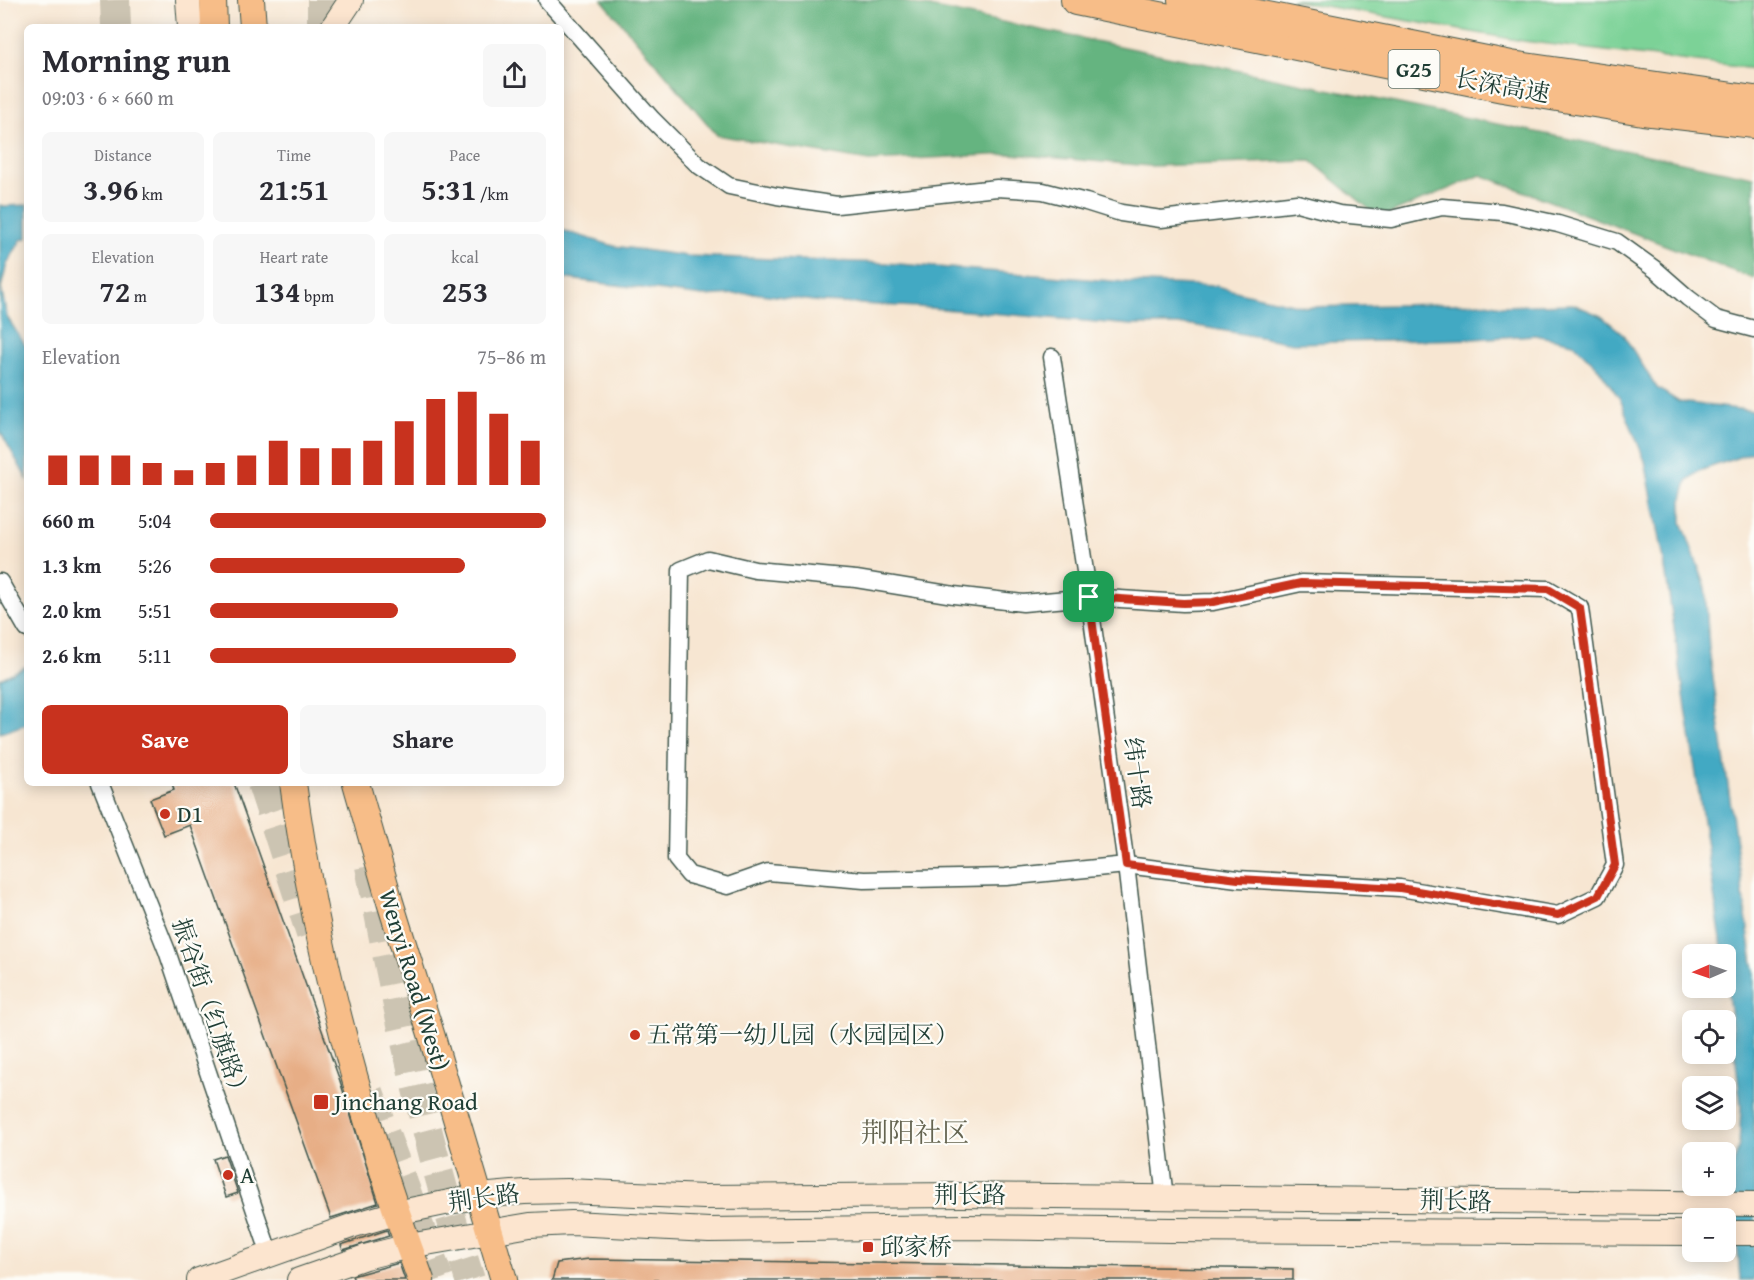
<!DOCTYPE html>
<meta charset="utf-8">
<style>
:root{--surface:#fff;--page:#f7f7f7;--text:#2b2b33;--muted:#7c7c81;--accent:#c8321e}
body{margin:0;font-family:"Gentium Book Plus","Noto Serif SC",serif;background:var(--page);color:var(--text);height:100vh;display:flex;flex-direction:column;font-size:22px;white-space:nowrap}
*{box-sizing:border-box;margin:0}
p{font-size:20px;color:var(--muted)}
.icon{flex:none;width:33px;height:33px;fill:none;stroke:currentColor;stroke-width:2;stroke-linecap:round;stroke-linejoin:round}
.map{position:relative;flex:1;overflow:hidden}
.sheet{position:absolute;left:24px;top:24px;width:540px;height:762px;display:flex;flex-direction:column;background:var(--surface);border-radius:9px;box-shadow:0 3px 15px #0003}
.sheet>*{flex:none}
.needle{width:39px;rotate:268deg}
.controls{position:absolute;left:1682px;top:944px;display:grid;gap:12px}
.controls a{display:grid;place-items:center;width:54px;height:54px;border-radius:9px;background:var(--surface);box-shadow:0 3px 15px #0003;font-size:30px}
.pin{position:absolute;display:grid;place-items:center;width:51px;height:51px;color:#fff;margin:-26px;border-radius:12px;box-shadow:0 3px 9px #0006}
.round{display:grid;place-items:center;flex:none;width:63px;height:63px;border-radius:9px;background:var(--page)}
.overview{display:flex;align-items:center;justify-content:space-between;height:102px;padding:0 18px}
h1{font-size:33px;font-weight:700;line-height:45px}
.metrics{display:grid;grid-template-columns:repeat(3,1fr);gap:9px;height:102px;padding:6px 18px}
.metrics div{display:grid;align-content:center;border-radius:9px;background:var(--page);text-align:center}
.metrics b{font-size:30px;font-weight:700}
.metrics small{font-size:16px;font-weight:400}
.metrics p{font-size:16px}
.chart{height:168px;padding:12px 18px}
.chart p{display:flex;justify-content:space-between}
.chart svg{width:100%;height:108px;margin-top:6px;stroke:var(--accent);stroke-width:6}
.primary-button{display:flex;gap:12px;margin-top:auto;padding:12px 18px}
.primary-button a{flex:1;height:69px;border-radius:9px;background:var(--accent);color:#fff;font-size:24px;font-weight:700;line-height:69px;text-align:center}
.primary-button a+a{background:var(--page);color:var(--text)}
ul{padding:0 18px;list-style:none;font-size:20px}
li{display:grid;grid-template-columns:96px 72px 1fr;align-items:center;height:45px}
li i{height:15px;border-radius:8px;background:var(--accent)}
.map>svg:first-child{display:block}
</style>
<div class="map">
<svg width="1754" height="1280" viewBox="0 0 1754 1280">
<rect width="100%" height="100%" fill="#fdfcf7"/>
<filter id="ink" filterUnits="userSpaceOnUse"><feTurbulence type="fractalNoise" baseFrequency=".0167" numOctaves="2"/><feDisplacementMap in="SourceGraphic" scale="12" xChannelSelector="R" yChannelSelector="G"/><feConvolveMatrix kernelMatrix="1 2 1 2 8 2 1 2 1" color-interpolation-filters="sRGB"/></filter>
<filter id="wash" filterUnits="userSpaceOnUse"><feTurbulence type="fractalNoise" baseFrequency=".008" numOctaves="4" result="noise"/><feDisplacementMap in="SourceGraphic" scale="24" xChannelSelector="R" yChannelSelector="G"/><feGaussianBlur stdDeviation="1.35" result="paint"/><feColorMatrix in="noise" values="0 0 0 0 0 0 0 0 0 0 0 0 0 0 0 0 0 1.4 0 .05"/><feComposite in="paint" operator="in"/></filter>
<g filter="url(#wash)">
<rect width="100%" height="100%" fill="#f7e6d2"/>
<polygon fill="#7cd297" stroke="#4e8866" stroke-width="1.5" points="1291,0 1754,0 1754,69 1523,41"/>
<polygon fill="#65b480" stroke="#42785a" stroke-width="1.5" points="602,0 896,0 1754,177 1754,279 1481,175 1380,218 1311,161 1150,166 1011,154 869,161 717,135"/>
<g fill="#43a9c3" stroke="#31737c" stroke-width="1.5">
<polygon points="0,205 3,206 27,205 27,238 21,240 7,264 1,288 7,317 27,348 27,479 0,431"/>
<polygon points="561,230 614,246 687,256 886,263 1125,282 1216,286 1247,294 1306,307 1486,303 1502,306 1573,304 1601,316 1622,333 1657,388 1679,402 1754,411 1754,452 1699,471 1687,481 1682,499 1682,522 1705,585 1709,649 1754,972 1754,1280 1740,1280 1732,1169 1739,1145 1741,1106 1725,968 1725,954 1723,954 1663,555 1645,461 1620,399 1599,369 1573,343 1535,335 1473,339 1293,343 1192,325 1132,325 918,307 821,302 753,293 703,296 561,278"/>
<polygon points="27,666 27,724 0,733 0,679"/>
</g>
<g id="blocks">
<g fill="#e7ae86">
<polygon points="172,783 234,783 340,1081 378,1203 331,1218 190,825 164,835 150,799 174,790"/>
<polygon points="225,1155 238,1193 226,1197 213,1159"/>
<polygon points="387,1230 389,1236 343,1250 341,1245"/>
<polygon points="589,1259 1293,1269 1293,1280 552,1280 557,1263"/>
<polygon points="399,1263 405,1280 354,1280 352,1276"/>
</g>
</g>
</g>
<g filter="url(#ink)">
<use href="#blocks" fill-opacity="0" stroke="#3f564c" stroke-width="1.5"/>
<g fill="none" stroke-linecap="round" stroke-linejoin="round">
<g stroke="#ccc4b2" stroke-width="30" stroke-dasharray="30 15" stroke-linecap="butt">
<polyline points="115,0 116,27"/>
<polyline points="322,0 322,27"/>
<polyline points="262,783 311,934"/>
<path d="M370,866C396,1006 427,1145 470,1280"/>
<polyline points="369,1092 439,1280"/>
</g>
<g stroke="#3f564c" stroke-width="19">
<g id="street">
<polyline points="547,0 652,119 698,165 729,186 777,196 837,205 997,188 1043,191 1086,202 1121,213 1161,219 1297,203 1339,214 1391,219 1442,207 1502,212 1558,224 1617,242 1656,270 1688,298 1716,319 1754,329"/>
<polyline points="1052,357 1089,597 1126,865 1165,1198"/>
<polygon points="708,559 755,570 856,579 954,595 1023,603 1089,597 1183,603 1213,602 1301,583 1548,589 1580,608 1615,865 1598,896 1558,915 1400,888 1238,879 1126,865 1006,877 864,880 768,872 728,886 689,875 676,859 681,570"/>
<polyline points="0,582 27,629"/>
<polyline points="100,783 167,951 270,1255"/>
</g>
</g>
<g stroke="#3f564c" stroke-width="26">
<g id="secondary">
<polyline points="188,0 190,27"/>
<polyline points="333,27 351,0"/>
<polyline points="1725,1233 1754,1233"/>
<polyline points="199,1280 354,1225 396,1213 479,1196 524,1192 567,1191 704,1197 962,1195 1754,1204"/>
<polyline points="299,1280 365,1257 409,1246 530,1225 572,1223 709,1230 967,1227 1170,1230 1692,1233"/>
</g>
</g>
<g stroke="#3f564c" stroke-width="28">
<g id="primary">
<polyline points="213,0 214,27"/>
<polyline points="251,0 253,27"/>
<path d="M293,783C316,954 361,1119 421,1280"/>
<polyline points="356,783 390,902 432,1037 504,1280"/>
</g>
</g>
<g stroke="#3f564c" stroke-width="32">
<g id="highway">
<polyline points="1076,0 1503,87 1643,110 1754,123"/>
<polyline points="1183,0 1511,66 1754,101"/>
</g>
</g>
<use href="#street" stroke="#fff" stroke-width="16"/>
<use href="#secondary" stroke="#fce5cf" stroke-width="24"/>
<use href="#primary" stroke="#f7bd88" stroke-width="26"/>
<use href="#highway" stroke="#f7bd88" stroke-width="30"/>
</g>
</g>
<g fill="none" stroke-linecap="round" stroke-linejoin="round" filter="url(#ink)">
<g stroke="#fff" stroke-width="12">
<polygon id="route" points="1301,583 1548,589 1580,608 1615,865 1598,896 1558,915 1400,888 1238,879 1126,865 1089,597 1183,603 1213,602"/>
</g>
<use href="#route" stroke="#c8321e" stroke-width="8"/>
</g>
<g fill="#c8321e" stroke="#fdfcf7" stroke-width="2">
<circle cx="165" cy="814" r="6"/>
<circle cx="635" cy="1035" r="6"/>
<rect x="313" y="1094" width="16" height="16" rx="3"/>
<circle cx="228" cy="1175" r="6"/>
<rect x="862" y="1241" width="12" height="12" rx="3"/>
</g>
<g text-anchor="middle" stroke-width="4.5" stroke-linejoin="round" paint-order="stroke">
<rect fill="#fdfcf7" stroke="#62766e" stroke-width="1.5" x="1388.5" y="50" width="51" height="38" rx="4.5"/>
<g font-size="22" font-weight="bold" fill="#1f3d34">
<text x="1414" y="77">G25</text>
</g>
<g font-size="24" fill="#1f3d34" stroke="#fdfcf7">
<text transform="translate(1502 86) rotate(10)" y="8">长深高速</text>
<text transform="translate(1137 773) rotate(82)" y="8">纬十路</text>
<text transform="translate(414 980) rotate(73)" y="8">Wenyi Road (West)</text>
<text transform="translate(211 1010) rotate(71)" y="8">振谷街（红旗路）</text>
<text x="970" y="1203">荆长路</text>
<text transform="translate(484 1198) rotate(-8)" y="8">荆长路</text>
<text transform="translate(1456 1201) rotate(1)" y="8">荆长路</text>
</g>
<g font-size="24" fill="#1f3d34" stroke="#fdfcf7" text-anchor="start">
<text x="177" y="822">D1</text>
<text x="647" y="1043">五常第一幼儿园（水园园区）</text>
<text x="334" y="1110">Jinchang Road</text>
<text x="240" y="1183">A</text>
<text x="880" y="1255">邱家桥</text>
</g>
<g font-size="27" fill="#656551" stroke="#fdfcf7">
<text x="915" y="1142">荆阳社区</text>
</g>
</g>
</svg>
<div class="controls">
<a><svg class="needle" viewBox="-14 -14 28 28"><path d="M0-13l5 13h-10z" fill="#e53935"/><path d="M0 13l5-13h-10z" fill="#7c7c81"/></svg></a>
<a><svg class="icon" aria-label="locate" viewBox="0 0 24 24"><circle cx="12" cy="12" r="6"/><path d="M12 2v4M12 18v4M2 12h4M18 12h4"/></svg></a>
<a><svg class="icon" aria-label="layers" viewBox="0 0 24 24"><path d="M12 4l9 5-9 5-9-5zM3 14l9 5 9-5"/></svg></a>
<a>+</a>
<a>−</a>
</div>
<div class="pin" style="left:1089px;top:597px;background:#1e9e55"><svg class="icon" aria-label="arrive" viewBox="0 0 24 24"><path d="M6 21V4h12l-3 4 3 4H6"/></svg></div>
<section class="sheet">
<div class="overview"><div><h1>Morning run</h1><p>09:03 · 6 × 660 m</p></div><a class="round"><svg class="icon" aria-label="share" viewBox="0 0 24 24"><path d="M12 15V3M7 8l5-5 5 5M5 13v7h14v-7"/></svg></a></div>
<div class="metrics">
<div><p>Distance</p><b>3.96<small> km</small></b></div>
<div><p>Time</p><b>21:51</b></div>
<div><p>Pace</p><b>5:31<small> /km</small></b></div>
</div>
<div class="metrics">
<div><p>Elevation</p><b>72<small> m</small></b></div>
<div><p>Heart rate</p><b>134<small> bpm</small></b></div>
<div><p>kcal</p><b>253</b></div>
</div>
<div class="chart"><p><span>Elevation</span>75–86 m</p>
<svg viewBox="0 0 160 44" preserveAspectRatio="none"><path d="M5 44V32M15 44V32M25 44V32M35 44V35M45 44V38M55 44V35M65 44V32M75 44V26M85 44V29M95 44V29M105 44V26M115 44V18M125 44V9M135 44V6M145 44V15M155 44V26"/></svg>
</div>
<ul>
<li><b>660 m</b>5:04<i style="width:100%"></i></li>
<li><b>1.3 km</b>5:26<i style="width:76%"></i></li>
<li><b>2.0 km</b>5:51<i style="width:56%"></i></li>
<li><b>2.6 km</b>5:11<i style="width:91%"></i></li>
</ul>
<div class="primary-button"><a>Save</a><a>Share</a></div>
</section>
</div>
